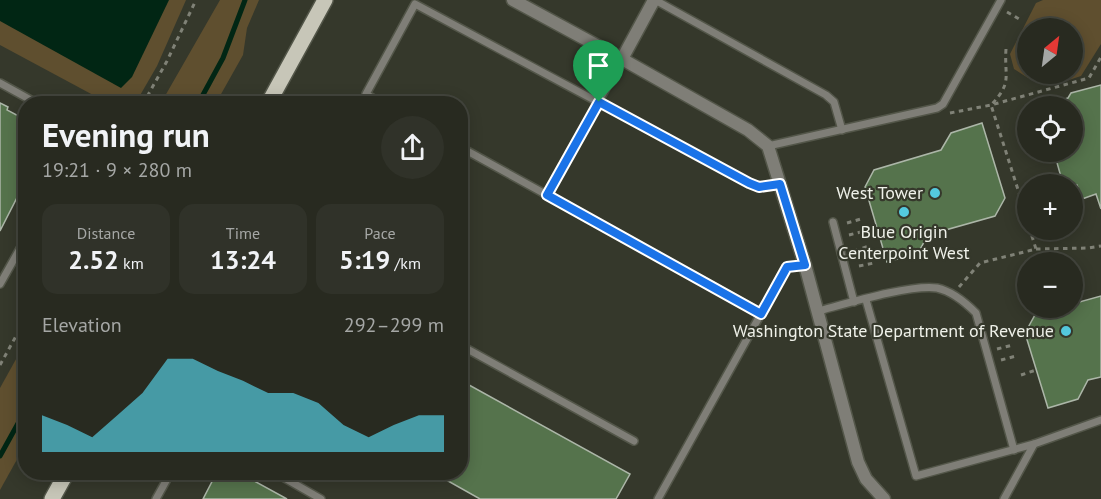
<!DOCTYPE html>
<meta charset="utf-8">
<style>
:root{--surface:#282a20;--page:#303229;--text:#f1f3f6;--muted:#a5a7a5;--line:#44463e;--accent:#54cade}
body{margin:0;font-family:"PT Sans",sans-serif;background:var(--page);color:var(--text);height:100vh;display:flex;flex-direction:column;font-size:22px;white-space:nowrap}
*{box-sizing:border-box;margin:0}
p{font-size:20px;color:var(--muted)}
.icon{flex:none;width:33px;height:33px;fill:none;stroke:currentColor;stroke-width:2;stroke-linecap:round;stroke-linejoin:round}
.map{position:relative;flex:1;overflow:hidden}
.side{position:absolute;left:18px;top:96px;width:450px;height:384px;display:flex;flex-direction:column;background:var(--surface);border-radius:24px;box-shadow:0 3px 15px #0003,0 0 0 2px var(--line)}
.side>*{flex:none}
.needle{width:39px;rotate:29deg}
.tools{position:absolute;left:1017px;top:18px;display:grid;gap:12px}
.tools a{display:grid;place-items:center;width:66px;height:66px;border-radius:50%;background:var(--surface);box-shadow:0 3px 15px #0003,0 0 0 2px var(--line);font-size:30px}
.pin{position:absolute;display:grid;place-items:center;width:51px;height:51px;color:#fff;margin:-62px -26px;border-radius:50% 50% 50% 0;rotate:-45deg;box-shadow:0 0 6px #0007}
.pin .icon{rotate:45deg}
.round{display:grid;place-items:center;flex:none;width:63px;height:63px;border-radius:32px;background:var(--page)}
.headline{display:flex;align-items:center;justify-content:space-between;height:102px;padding:0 24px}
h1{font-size:33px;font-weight:600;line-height:45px}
.metrics{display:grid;grid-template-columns:repeat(3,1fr);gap:9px;height:102px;padding:6px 24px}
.metrics div{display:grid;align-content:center;border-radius:15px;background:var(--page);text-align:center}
.metrics b{font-size:26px;font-weight:600}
.metrics small{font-size:16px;font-weight:400}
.metrics p{font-size:16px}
.chart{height:168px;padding:12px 24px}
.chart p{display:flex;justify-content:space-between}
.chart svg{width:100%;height:108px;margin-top:6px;fill:var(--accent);opacity:.7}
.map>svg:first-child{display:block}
</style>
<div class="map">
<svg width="1101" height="499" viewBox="0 0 1101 499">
<rect width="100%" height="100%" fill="#35382b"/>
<g fill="#5f4f2f" fill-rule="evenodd">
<polygon points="0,0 186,0 157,66 135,104 108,103 0,45"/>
<polygon points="220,0 259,0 247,28 243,55 216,103 161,103"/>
<path d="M1043,0H1101V44L1081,76L1057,84L1028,78L1014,69L1010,54L1036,3ZM1028,28H1072V74H1028Z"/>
<polygon points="25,343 25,445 0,490 0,388"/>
</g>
<polygon fill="#012614" points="0,0 169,0 132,77 121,88 0,21"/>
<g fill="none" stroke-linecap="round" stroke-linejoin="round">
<g stroke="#012614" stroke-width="5">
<polyline points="198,104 223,58 245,0"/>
<polyline points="0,456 26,409"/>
</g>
</g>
<g fill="#55734c" stroke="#acb6a8" stroke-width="1.5">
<polygon points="1101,85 1101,209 1096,194 1082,199 1077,185 1063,184 1054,152 1072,152 1072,106 1041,106 1068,98 1071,93"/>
<polygon points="0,103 8,107 7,110 26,120 26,180 0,231"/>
<polygon points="982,123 1005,198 995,216 928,235 918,253 887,262 865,187 874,170 941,150 951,133"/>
<polygon points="1101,296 1101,377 1088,380 1078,399 1048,408 1025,333 1035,315 1061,308 1072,308 1072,304"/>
<polygon points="460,380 630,474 616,499 480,499 432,472 460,472"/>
<polygon points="217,472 238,472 287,499 203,499"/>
</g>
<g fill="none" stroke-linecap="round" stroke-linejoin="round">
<g stroke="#535649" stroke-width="10">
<g id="service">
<polyline points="655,0 826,95 834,102 842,130"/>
<polyline points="0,83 38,104"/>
<polyline points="382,104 366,94 415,4 749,183 759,187 780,184"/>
<polyline points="768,146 937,108 943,104 1001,0"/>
<polyline points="460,147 761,313"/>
<polyline points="547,195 622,59"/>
<polyline points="833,222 854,302"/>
<polyline points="0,284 26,238"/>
<polyline points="866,300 916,476 1034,444"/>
<path d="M818,311C845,304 911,284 937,288C951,291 966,303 976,313L1014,450"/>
<polyline points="460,345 634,441"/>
<polyline points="274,472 321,499"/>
<polyline points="156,499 171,472"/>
<polyline points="658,499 787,267 805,265"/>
<polyline points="1004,499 1034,444 1101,420"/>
</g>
</g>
<g stroke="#535649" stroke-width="15">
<g id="minor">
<polyline points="513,0 622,59 748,130 768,146 805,265 858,462 866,479 884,499"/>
<polyline points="622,59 654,0"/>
</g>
</g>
<g stroke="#535649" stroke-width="18">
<g id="primary">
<polyline points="268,104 325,0"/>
<polyline points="52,499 67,472"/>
</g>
</g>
<g stroke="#808277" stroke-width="3" stroke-dasharray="4.5 4.5" stroke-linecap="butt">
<polyline points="1007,12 1021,20"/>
<path d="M1006,49C1004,77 1013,82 991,105L1028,221"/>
<polyline points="143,104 167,61 196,0"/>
<polyline points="950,113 991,105 1089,78 1101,57"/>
<polyline points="847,223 861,219"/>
<polyline points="849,235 865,231"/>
<polyline points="1036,249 1088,248 1101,246"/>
<polyline points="854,251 869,246"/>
<polyline points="859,266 874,263"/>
<polyline points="959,287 980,263 1036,249 1030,230"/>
<polyline points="992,332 1008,328"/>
<polyline points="997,349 1013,345"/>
<polyline points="1001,360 1016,356"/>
<polyline points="0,365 26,318"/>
<polyline points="1021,375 1036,370"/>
</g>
<use href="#service" stroke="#7f7e77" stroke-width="7"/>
<use href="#minor" stroke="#7f7e77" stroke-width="12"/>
<use href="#primary" stroke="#c7c6b8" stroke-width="15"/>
</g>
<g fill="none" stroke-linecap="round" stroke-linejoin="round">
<g stroke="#fff" stroke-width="12">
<polygon id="route" points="599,102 749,183 759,187 780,184 805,265 787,267 761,314 547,195"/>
</g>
<use href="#route" stroke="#1a73e8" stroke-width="8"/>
</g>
<g fill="#54cade" stroke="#35382b" stroke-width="2">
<circle cx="935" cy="193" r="6"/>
<circle cx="904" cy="212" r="6"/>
<circle cx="1066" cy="331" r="6"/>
</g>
<g text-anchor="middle" stroke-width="4.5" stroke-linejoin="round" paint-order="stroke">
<g font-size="18" fill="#eff1e9" stroke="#35382b" text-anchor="end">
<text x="923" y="199">West Tower</text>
<text x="904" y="238" text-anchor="middle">Blue Origin<tspan x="904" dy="21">Centerpoint West</tspan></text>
<text x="1054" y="337">Washington State Department of Revenue</text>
</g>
</g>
</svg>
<div class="tools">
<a><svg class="needle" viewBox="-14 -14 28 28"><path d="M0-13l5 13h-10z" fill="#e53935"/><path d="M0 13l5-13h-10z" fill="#a5a7a5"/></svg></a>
<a><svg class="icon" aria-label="locate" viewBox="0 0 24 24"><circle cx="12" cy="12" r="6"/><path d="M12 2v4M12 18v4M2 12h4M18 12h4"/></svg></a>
<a>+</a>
<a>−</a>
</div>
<div class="pin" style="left:599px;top:102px;background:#1e9e55"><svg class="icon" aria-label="arrive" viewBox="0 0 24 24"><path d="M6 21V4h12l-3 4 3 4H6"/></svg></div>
<section class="side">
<div class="headline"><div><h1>Evening run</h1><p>19:21 · 9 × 280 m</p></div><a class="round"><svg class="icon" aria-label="share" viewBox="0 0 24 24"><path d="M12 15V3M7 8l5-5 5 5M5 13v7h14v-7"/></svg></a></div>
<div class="metrics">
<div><p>Distance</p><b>2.52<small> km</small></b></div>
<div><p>Time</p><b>13:24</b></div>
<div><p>Pace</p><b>5:19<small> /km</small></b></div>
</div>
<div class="chart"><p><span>Elevation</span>292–299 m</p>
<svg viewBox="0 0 160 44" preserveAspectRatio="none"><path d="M0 44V29L10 33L20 38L30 29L40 20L50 6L60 6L70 11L80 15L90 20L100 20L110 24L120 33L130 38L140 33L150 29L160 29V44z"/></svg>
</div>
</section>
</div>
